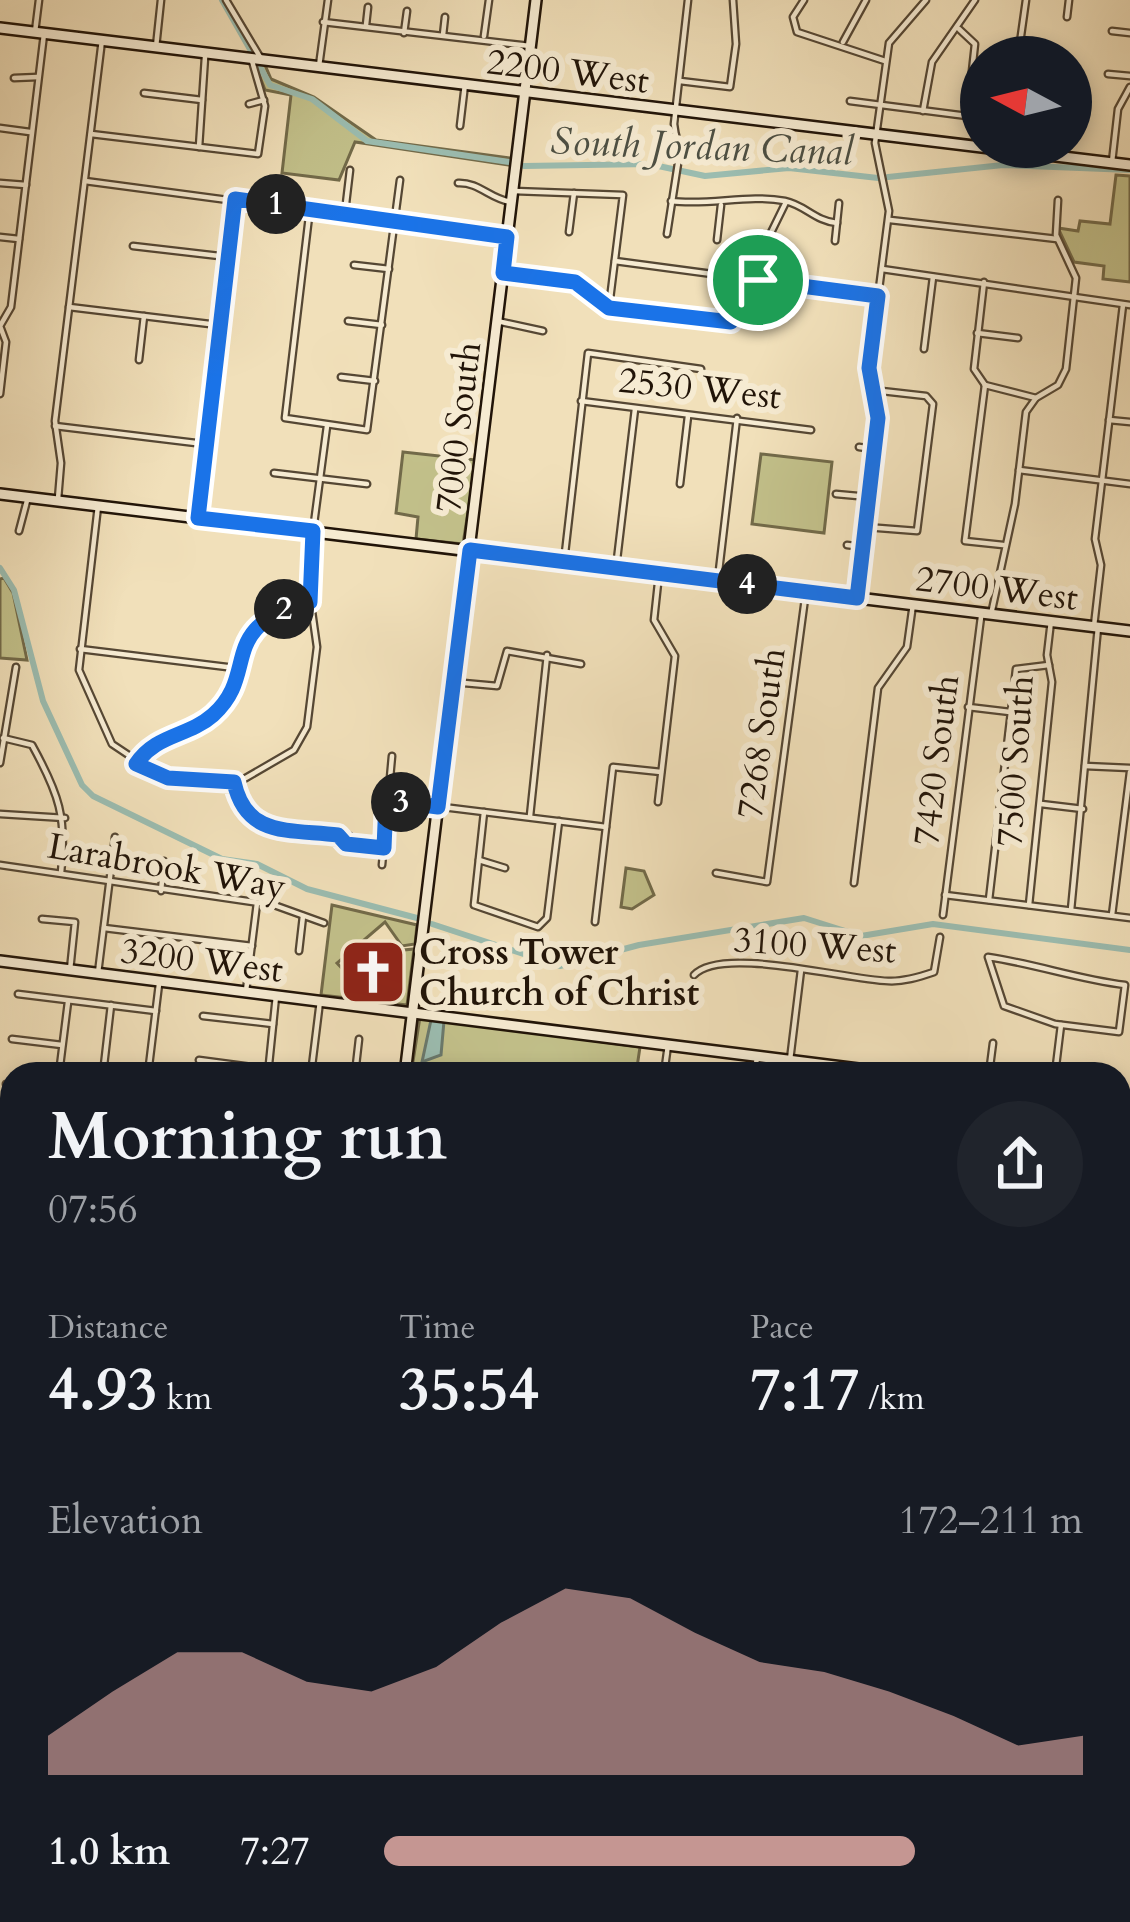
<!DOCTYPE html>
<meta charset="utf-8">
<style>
:root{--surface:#171b24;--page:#20242c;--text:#f1f3f6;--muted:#9ea1a6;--accent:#c59692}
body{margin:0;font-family:Cardo,serif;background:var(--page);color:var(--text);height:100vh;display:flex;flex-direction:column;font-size:45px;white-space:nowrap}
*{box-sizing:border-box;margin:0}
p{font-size:39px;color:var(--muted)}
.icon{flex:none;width:66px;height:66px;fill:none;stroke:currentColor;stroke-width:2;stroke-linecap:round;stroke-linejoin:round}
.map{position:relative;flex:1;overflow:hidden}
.panel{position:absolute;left:0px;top:1062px;width:1131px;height:861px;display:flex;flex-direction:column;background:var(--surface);border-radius:36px 36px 0 0;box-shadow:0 6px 18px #0003}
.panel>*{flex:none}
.needle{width:78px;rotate:277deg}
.buttons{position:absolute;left:960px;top:36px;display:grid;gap:24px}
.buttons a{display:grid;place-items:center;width:132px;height:132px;border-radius:50%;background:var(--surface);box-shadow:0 6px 18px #0003;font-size:60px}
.pin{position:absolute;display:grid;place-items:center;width:102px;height:102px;color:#fff;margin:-51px;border:6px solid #fff;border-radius:50%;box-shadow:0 3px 12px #0007}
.km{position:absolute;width:60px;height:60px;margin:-30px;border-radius:50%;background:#222;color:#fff;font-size:33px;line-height:60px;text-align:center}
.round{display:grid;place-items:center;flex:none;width:126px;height:126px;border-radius:63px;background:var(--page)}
.overview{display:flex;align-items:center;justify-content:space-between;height:204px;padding:0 48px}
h1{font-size:66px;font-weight:800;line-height:90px}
.figures{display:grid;grid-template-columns:repeat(3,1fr);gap:18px;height:204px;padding:12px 48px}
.figures div{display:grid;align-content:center}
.figures b{font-size:60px;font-weight:800}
.figures small{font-size:33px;font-weight:400}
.figures p{font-size:33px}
.chart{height:336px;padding:24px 48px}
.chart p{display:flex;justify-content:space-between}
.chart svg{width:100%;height:216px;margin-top:12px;fill:var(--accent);opacity:.7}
ul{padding:0 48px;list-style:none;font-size:39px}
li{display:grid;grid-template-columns:192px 144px 1fr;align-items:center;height:90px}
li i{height:30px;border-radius:15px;background:var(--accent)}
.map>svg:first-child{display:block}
</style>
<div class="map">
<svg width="1130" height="1922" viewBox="0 0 1130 1922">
<rect width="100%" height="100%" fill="#f1e0ba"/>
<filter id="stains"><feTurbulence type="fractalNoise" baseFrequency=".00167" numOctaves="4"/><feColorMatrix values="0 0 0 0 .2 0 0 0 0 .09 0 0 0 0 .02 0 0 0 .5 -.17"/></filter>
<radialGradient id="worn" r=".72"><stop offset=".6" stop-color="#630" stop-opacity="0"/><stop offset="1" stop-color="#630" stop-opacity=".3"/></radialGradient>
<g fill="#c2c08a" stroke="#726a49" stroke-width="3">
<polygon points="255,64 265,65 271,79 314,97 376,140 510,158 509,165 355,142 339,180 282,173 291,95 265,90"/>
<polygon points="1116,175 1130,176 1130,282 1103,279 1104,266 1074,262 1058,228 1078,231 1080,221 1110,224"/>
<polygon points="403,452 476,460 463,544 416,539 418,517 396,513"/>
<polygon points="761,454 832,462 824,533 752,524"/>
<polygon points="4,578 13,593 27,660 0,658 0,579"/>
<polygon points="626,868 644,871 654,895 632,909 621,907"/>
<polygon points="332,905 417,925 415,944 402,946 385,922 337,963 354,981 356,999 321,995"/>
<polygon points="414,949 407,1005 362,1000 368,986 376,995 391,984 385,975 400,967 404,950"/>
<polygon points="420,1017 640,1047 636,1074 411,1074"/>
<polygon points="0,1318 12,1320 12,1396 0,1394"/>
<polygon points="6,1558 3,1568 12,1565 12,1689 1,1684 5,1702 0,1703 0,1670 5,1665 0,1658 9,1656 0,1646 5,1622 0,1618 8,1611 0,1613 0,1608 9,1603 2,1597 0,1604 0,1596 9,1595 10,1586 3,1585 0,1592 0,1583 10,1578 3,1573 0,1581 0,1560"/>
<polygon points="11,1709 12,1714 12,1760 8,1762 12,1792 8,1782 0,1788 0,1781 8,1780 0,1759 0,1715 4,1726 12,1719 3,1711"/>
<polygon points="12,1909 130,1911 142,1922 117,1922 116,1914 130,1917 113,1911 114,1922 0,1922"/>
<polygon points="287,1911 369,1917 371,1911 374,1920 394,1922 287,1917"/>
</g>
<polygon fill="#9bbdb1" stroke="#6a796d" stroke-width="3" points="431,1020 444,1021 441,1055 422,1062"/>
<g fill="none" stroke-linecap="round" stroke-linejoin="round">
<g stroke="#9bbdb1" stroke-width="6">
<polyline points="222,0 251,51"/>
<polyline points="260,67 270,85 312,99 367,141 509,162"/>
<polyline points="524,166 649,164 705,176 789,168 878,178"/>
<polyline points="888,177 1003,165 1130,170"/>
<polyline points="0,568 14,590 43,701 82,785 93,796 222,859 257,864 307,889 417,918"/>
<polyline points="432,924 560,966 639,945 804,918 861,936 933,924 1130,950"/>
</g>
<g stroke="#554734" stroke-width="9">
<g id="street">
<polyline points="226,0 260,57"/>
<polyline points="804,0 793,17 797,32 885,61"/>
<polyline points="1067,17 1069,0"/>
<polyline points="323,22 530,46"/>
<polyline points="366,25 368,7"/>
<polyline points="1112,31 1130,33"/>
<polyline points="35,32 39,0"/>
<polyline points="404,33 407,11"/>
<polyline points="443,35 445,17"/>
<polyline points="484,36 489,0"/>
<polyline points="843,42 866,0"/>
<polyline points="156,47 161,0"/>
<polyline points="1018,57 1026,0"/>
<polyline points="319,66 328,0"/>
<polyline points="1108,74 1130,76"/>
<polyline points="14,78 38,77"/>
<polyline points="680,81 730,87 736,44 733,0"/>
<polyline points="144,93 202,100"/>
<polyline points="850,101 967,116 975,44 959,29"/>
<polyline points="249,104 264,100"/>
<polyline points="923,111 932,62 975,0"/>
<polyline points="460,126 465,84"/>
<polyline points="0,128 30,132"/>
<polyline points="91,134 258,154 265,106 252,61"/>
<polyline points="661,139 676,135"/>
<polyline points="199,147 205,57"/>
<polyline points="1112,162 1118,109 1130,87"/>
<polyline points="85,181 507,237"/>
<polyline points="0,183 26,185"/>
<path d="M458,183C479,182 490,199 511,202"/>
<polyline points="514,191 623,195 609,307"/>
<path d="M671,201C709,206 748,194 785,201C805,205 815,221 837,223"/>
<polyline points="310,208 285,418 367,430 400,180"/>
<polyline points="345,212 350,170"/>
<polyline points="890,220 1057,239"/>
<polyline points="569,232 574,193"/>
<polyline points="667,234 679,157 674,124 688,0"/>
<polyline points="0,237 19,239"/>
<polyline points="717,240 721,205"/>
<polyline points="835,241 839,203"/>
<polyline points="133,246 228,257"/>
<polyline points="615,261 877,296"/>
<polyline points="354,265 389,269"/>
<polyline points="882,269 1130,305"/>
<polyline points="503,273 575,282 609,307 728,322 735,317 740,277"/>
<polyline points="758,280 762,251 786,202"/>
<polyline points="984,282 974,369 985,385"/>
<polyline points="69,307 218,325"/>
<polyline points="348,321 382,325"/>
<polyline points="497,321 543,331"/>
<polyline points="977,333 1018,338"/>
<polyline points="924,349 933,277"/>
<polyline points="139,360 144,316"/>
<polyline points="341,377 375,381"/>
<polyline points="985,385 965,541 1003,545"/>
<polyline points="985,385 1036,398"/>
<polyline points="0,394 6,342 0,326 11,307 44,34"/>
<polyline points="581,401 811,430"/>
<polyline points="1109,420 1130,422"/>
<polyline points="55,426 204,444"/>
<polyline points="859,447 874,449"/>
<polyline points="1019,470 1130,484"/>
<polyline points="274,473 367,484"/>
<polyline points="680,484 688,416"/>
<polyline points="836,494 869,497"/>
<polyline points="58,499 61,463 55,421 102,40"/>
<polyline points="98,506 79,670 112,744 160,776 214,783 244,779 294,750 307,727 317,647 307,576 327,426"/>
<polyline points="199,515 235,199"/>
<polyline points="866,527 917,531 933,404 926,396 873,390"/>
<polyline points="19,531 28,497"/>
<polyline points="847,545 863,547"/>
<polyline points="564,562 588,353 701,369"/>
<polyline points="616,568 635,409"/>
<polyline points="718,579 737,418"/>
<polyline points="857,598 878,418 869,367 889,211 875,143 889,43 926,0"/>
<polyline points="992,610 1015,504 1026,412 1036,398 1058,385 1066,369 1076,278 1056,235 1058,200"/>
<polyline points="1094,626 1101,565 1095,539 1123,305"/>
<polyline points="80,649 235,668"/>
<polyline points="453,682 497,686 507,651 581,664"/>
<polyline points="968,707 1010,712"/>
<path d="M3,738L32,745C59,794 67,817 61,873"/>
<polyline points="0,763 16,667"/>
<path d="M136,764C157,734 188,737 213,715C261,671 214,626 310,602"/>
<polyline points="1085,766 1130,768"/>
<path d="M234,782C247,849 298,818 344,838"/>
<polyline points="386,800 606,827"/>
<polyline points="658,802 675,656 654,620 659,574"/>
<polyline points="409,803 438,807"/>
<polyline points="1041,804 1083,809"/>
<polyline points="484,812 474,905 538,927 547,918 559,821"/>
<polyline points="0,814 65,818"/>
<polyline points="530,816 547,655"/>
<polygon points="350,836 351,842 345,843 345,837"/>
<polyline points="352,842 384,848"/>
<polyline points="479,860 505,868"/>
<polyline points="0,865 274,905 324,923"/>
<polyline points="382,865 392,756"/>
<polyline points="716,873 767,882 806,591"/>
<polyline points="854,883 878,688 907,647 913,604"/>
<polyline points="161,891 164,861"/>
<polyline points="945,895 1130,918"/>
<polyline points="989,900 1016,669 1049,665"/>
<polyline points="1029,905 1052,682 1047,655 1051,621"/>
<polyline points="1071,910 1098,627"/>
<polyline points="943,915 981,617"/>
<polyline points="1112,915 1130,772"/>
<polyline points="42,919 75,922 70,970"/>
<polyline points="595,922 613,767 661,772"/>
<polyline points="104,928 252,946"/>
<polyline points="299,951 303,916"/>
<path d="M988,957C1036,964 1077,979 1125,985L1119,1032L1055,1024L1004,1006Z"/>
<polyline points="98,973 115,837"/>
<path d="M694,975C721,945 846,980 888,981C903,982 919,977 934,972L940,937"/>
<polyline points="246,991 257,903"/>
<polyline points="18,994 156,1011"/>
<polyline points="203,1016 273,1024"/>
<polyline points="12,1039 62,1045"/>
<polyline points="199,1060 268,1069"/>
<polyline points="790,1060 801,970"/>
<polyline points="59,1074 68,1002"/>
<polyline points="103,1074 111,1005"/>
<polyline points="148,1074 159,984"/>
<polyline points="268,1074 276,996"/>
<polyline points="311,1074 320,1001"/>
<polyline points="355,1074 359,1039"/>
<polyline points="664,1074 668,1045"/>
<polyline points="755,1074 757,1056"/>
<polyline points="989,1074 993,1043"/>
<polyline points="1055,1074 1061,1025"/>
<polyline points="6,1084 12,1084"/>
<polyline points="1,1129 12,1130"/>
<polyline points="0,1174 12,1175"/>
<polyline points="1125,1194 1126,1160"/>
<polyline points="0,1223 12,1224"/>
<polyline points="12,1249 12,1247"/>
<polyline points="1119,1265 1130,1266"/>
<polyline points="0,1292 12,1293"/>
<polyline points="1119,1313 1130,1321"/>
<polyline points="1119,1342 1130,1329"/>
<polyline points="1119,1367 1130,1369"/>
<polyline points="1119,1434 1130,1432"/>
<polyline points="0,1452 12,1454"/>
<polyline points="1119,1488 1130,1489"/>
<polyline points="0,1556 12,1551"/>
<polyline points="0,1707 12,1704"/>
<polyline points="0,1804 12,1833"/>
<polyline points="0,1824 12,1816"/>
<polyline points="412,1911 413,1922"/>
<polyline points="1045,1922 1059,1911"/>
<polyline points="1119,1922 1120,1917"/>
</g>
</g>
<g stroke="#211408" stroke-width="14">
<g id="secondary">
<polyline points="0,28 1130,165"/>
<polyline points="0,494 1130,631"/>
<polyline points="0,961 898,1074"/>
<polyline points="405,1074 536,0"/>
<polyline points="1119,1102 1130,1103"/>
<polyline points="0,1510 12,1505"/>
<polyline points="1119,1739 1130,1746"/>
<polyline points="0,1911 12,1902"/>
<polyline points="237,1911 285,1922"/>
<polyline points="998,1911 1007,1922"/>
<polyline points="1007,1911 1016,1922"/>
<polyline points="464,1922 484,1911"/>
</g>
</g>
<g stroke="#211408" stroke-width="20">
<g id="highway">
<polyline points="0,1411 12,1413"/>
<polyline points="1119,1542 1130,1544"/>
<polyline points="1119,1560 1130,1561"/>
</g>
</g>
<use href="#street" stroke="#f6ebd2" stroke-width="4.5"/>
<use href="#secondary" stroke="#f6ebd2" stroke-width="9"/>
<use href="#highway" stroke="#e8c07d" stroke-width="15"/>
</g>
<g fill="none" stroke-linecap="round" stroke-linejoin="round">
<g stroke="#fff" stroke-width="24">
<path id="route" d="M235,199L507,237L503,273L575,282L609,308L731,322L740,278L878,296L869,368L878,418L857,598L470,550L438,807L386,800L384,848L346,844L338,835C290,829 246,838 234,782L168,778L136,764C156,734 188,737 213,715C261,672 214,627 310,602L313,531L198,518Z"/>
</g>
<use href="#route" stroke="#1a73e8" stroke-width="15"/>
</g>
<defs>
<g id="church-square" transform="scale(3.45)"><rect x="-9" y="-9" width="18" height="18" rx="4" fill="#8f2418" stroke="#f6ebd2"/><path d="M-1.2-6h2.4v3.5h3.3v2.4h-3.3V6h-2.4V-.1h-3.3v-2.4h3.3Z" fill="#fff"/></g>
</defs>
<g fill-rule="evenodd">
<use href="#church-square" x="373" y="972"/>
</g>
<g text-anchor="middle" stroke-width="12" stroke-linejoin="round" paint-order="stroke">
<g font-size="36" fill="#211408" stroke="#f6ebd2">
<text transform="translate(568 70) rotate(7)" y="13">2200 West</text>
<text transform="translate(700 387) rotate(6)" y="13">2530 West</text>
<text transform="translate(457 427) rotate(-83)" y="13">7000 South</text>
<text transform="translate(997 587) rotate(7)" y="13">2700 West</text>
<text transform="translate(760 733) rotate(-82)" y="13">7268 South</text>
<text transform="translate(935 760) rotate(-83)" y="13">7420 South</text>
<text transform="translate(1014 761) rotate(-86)" y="13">7500 South</text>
<text transform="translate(167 865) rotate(10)" y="13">Larabrook Way</text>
<text transform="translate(815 944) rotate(4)" y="13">3100 West</text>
<text transform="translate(202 959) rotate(7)" y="13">3200 West</text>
</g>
<g font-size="36" font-weight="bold" fill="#211408" stroke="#f6ebd2" text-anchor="start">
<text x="419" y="964">Cross Tower<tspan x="419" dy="41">Church of Christ</tspan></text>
</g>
<g font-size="39" font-style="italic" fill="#4c4f43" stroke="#f6ebd2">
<text transform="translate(702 145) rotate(2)" y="14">South Jordan Canal</text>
</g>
</g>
<rect width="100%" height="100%" filter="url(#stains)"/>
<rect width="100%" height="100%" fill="url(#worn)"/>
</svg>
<div class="buttons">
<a><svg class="needle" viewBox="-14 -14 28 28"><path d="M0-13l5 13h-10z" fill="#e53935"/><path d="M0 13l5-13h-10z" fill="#9ea1a6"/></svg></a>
</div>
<div class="pin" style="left:758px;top:280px;background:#1e9e55"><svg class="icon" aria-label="arrive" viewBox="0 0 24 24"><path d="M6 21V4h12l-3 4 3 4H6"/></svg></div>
<b class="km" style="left:276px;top:204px">1</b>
<b class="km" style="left:284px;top:609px">2</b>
<b class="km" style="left:401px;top:802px">3</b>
<b class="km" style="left:747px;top:584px">4</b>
<section class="panel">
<div class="overview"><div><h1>Morning run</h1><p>07:56</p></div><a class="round"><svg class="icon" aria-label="share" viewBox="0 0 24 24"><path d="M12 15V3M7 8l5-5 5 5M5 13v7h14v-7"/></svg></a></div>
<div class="figures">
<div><p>Distance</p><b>4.93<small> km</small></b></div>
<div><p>Time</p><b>35:54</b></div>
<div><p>Pace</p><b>7:17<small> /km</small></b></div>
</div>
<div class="chart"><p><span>Elevation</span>172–211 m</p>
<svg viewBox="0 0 160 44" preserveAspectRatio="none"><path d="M0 44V36L10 27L20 19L30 19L40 25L50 27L60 22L70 13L80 6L90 8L100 15L110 21L120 23L130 27L140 32L150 38L160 36V44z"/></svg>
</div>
<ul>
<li><b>1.0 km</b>7:27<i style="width:76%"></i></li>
</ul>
</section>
</div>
